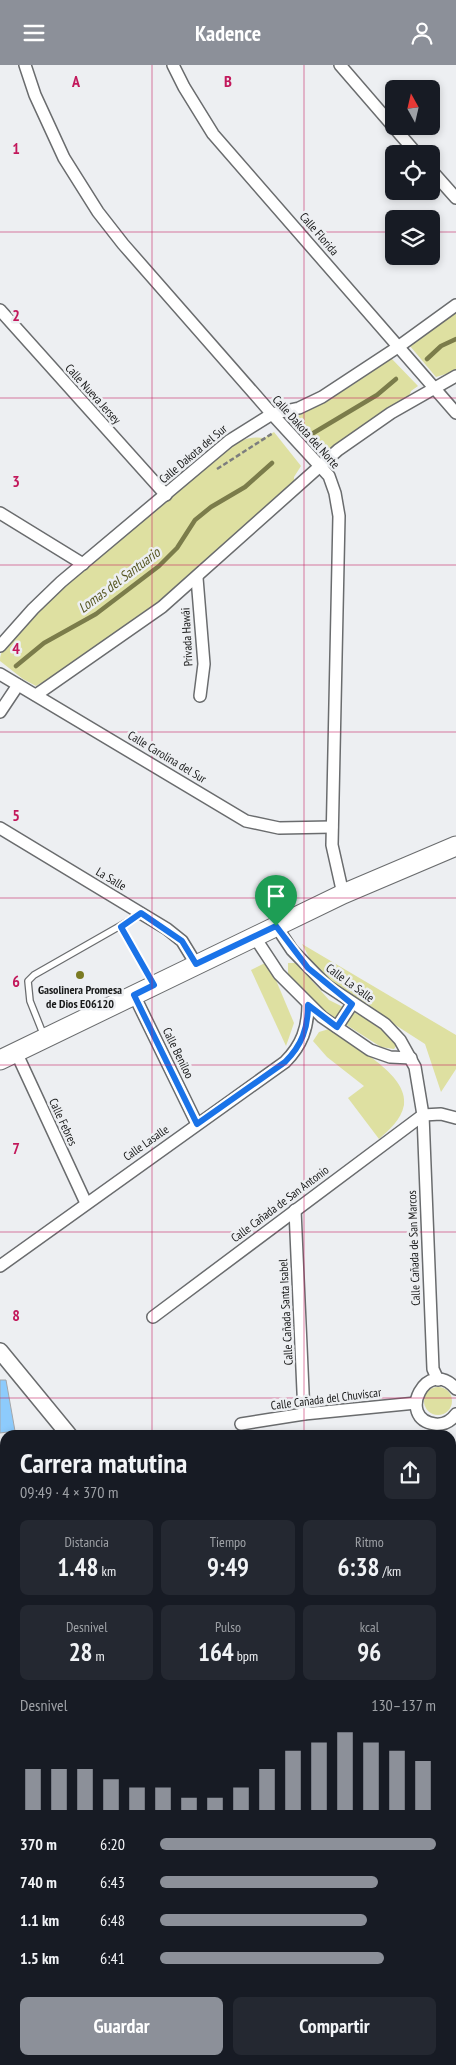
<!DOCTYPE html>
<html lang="es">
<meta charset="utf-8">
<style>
:root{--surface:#171b24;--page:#242831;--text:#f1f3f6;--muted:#9ea1a6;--accent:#8c9099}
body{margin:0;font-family:"PT Sans Narrow",sans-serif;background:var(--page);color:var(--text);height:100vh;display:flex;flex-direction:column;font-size:19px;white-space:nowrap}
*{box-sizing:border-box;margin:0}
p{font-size:16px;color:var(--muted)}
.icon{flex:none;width:28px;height:28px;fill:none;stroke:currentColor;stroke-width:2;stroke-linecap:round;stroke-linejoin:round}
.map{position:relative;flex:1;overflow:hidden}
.details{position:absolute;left:0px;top:1365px;width:456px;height:635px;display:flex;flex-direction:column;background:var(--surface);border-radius:15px 15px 0 0;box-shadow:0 2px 8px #0003}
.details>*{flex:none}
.needle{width:32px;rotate:352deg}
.tools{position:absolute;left:385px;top:15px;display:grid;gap:10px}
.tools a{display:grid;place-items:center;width:55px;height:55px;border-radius:8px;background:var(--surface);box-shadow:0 2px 8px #0003;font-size:25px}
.pin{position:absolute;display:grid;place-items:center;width:42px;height:42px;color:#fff;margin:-51px -21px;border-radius:50% 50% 50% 0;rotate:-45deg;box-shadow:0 0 5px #0007}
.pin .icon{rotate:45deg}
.round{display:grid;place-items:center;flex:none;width:52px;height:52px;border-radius:8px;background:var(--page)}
.headline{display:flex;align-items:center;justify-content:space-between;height:85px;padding:0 20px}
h1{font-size:28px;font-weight:700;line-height:38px}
.figures{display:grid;grid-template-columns:repeat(3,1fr);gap:8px;height:85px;padding:5px 20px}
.figures div{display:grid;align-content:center;border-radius:8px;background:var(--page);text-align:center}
.figures b{font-size:25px;font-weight:700}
.figures small{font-size:14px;font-weight:400}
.figures p{font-size:14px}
.chart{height:140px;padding:10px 20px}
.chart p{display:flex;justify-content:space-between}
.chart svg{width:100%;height:90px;margin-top:5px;stroke:var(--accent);stroke-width:6}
.button{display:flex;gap:10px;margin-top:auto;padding:10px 20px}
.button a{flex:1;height:58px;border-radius:8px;background:var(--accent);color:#fff;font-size:20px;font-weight:700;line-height:58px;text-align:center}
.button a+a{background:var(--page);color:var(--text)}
ul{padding:0 20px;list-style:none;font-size:16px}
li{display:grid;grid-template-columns:80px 60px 1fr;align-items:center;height:38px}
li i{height:12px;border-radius:6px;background:var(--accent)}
header{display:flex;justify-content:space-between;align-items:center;height:65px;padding:0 20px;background:var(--accent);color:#fff;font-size:22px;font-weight:700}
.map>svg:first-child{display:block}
</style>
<header><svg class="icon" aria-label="menu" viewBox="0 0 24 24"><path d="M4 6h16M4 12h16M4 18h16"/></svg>Kadence<svg class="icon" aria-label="person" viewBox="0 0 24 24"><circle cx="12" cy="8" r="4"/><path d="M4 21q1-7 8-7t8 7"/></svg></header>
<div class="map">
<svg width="456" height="2000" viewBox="0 0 456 2000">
<rect width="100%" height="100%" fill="#edeff2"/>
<g fill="#dee0a1">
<polygon points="456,246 456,306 436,312 410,281"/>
<path d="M391,293L418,321L411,326C405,349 339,376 319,390L291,355L351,321Z"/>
<path d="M274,367L301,401L294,412V417L131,561L48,619L41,618L36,621L23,614L0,596C0,558 126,470 157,445C181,425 203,399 229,382C240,375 251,371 264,373Z"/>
<polygon points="302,879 456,970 456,1004 441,1027 425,979 319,911"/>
<polygon points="265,898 273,908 294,958 286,981 251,905"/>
<polygon points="288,898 296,898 329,935 363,952 399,977 394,984 381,982 306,934 288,910"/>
<path d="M329,964C351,980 409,1009 404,1040C401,1055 389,1065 379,1074L348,1033L364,1021L327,992L313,976L319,967Z"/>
<circle cx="438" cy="1336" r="14"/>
</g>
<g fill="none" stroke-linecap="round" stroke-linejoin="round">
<g stroke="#7b7c4a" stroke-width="4.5">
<polyline points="427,294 441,281 456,274"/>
<polyline points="310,370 377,330 396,314"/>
<polyline points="16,601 44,578 96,549 159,501 177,483 195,455 211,442 245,422 272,398"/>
</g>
</g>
<polygon fill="#8dcbfc" stroke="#a5a7a9" points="0,1315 6,1315 15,1366 0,1368"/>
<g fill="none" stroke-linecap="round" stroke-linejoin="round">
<g stroke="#6a6c6e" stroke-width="8">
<g id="service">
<polyline points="121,862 153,918"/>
<polyline points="44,971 30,936 28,916 34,910 141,849"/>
<polyline points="0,1432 5,1427"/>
</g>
</g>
<g stroke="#6a6c6e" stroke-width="14">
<g id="minor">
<polyline points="25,0 35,30 64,93 98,147 123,179 272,349 329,411 335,428 339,451 332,780 343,829"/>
<polyline points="173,0 184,22 213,69 456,348"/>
<polyline points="340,0 417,89"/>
<polyline points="431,105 456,133"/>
<polyline points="0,245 166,430"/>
<polyline points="0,448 83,499"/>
<polyline points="197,513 204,599 200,631"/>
<polyline points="0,581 33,544 61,517 229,376 272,349 299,343 322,332 398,282 456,240"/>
<polyline points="0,609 246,756 279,763 332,762"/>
<polyline points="36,630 162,542 338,385 391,348 456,311"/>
<polyline points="0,647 18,620"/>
<polyline points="0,763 167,864 182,876 196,899"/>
<polyline points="276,861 292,885 326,920 385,959 400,975 415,1002 423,1050 433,1304 438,1315"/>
<polyline points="254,871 279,909 322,952 370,985 390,992 411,993"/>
<polyline points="134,930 197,1059"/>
<polyline points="337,962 352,939"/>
<polyline points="16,987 86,1138"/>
<polyline points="423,1050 441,1049 456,1053"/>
<polyline points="295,1145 304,1349"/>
<path d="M0,1201L285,997C302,980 308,963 308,939"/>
<polyline points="153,1252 423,1050"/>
<path d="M456,1324C427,1290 395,1354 435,1359C444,1360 451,1356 456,1349"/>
<polyline points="241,1359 304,1349 416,1338"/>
<polyline points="451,1440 456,1480"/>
<polyline points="0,1514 5,1509"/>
<polyline points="451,1593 456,1592"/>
<polyline points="0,1641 5,1647"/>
<polyline points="0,1672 5,1668"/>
<polyline points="0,1797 5,1804"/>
<polyline points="451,1899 456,1896"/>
<polyline points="0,1945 5,1950"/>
<polyline points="0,1963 5,1959"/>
<polyline points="451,1971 456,1976"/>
<polyline points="299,1995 303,2000"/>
</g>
</g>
<g stroke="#6a6c6e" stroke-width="18">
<g id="tertiary">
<polyline points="0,1286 69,1370"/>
<polyline points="451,1769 456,1773"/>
</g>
</g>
<g stroke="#6a6c6e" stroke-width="21">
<polyline id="primary" points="0,995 343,829 456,781"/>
</g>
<polyline stroke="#7c7d7e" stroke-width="2.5" stroke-dasharray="5 2.5" stroke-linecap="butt" points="217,404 273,368"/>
<use href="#service" stroke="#fff" stroke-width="5.5"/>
<use href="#minor" stroke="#fff" stroke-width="11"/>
<use href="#tertiary" stroke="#fff" stroke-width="15"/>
<use href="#primary" stroke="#fff" stroke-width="19"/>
</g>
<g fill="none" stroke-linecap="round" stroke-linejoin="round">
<g stroke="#fff" stroke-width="10">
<path id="route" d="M141,848L182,876L196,899L276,861L308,903L352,939L337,962L308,940C308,963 302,980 285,997L197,1059L134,930L154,920L121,862Z"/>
</g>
<use href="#route" stroke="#1a73e8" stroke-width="6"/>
</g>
<path fill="none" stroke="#c2185b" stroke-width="1" stroke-opacity="0.55" d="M152,0V1370M304,0V1370M0,167H394M431,167H456M0,333H456M0,500H456M0,667H456M0,833H456M0,1000H456M0,1167H456M0,1333H456M0,1500H5M451,1500H456M0,1667H5M451,1667H456M0,1833H5M451,1833H456M152,1995V2000M304,1995V2000"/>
<circle fill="#7b7b23" stroke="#edeff2" stroke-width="2" cx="80" cy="910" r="5"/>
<g text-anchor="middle" stroke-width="5" stroke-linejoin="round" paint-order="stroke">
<g font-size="12" fill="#181919" stroke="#edeff2">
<text transform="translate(319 169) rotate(49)" y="4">Calle Florida</text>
<text transform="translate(93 329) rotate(48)" y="4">Calle Nueva Jersey</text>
<text transform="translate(306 367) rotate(48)" y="4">Calle Dakota del Norte</text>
<text transform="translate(193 389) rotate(-40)" y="4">Calle Dakota del Sur</text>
<text transform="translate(187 572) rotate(-93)" y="4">Privada Hawái</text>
<text transform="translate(167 692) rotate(31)" y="4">Calle Carolina del Sur</text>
<text transform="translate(111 814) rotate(31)" y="4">La Salle</text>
<text transform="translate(350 918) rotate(36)" y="4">Calle La Salle</text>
<text transform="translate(178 988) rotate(64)" y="4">Calle Beniloo</text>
<text transform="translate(63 1057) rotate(65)" y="4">Calle Febres</text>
<text transform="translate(146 1078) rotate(-35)" y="4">Calle Lasalle</text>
<text transform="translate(280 1139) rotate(-37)" y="4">Calle Cañada de San Antonio</text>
<text transform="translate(414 1183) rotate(-92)" y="4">Calle Cañada de San Marcos</text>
<text transform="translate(286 1247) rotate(-93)" y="4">Calle Cañada Santa Isabel</text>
<text transform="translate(326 1334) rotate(-7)" y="4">Calle Cañada del Chuvíscar</text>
</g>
<g font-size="12" font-weight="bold" fill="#181919" stroke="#edeff2">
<text x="80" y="929">Gasolinera Promesa<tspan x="80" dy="14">de Dios E06120</tspan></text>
</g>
<g font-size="14" font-style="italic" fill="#565621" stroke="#edeff2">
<text transform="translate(119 515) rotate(-37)" y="5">Lomas del Santuario</text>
</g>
</g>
<g font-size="16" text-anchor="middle" font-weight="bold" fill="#c2185b" stroke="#edeff2" stroke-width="5" stroke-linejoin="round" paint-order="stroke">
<text x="76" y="22">A</text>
<text x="228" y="22">B</text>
<text x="16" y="89">1</text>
<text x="16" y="256">2</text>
<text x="16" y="422">3</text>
<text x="16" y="589">4</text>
<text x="16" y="756">5</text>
<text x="16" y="922">6</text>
<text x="16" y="1089">7</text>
<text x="16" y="1256">8</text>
</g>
</svg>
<div class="tools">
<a><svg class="needle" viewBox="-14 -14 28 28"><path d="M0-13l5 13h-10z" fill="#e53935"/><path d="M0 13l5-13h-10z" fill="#9ea1a6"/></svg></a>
<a><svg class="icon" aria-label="locate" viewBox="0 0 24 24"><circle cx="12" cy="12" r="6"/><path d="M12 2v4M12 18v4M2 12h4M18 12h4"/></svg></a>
<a><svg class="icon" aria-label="layers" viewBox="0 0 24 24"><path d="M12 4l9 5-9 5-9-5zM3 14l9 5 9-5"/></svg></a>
</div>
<div class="pin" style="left:276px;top:861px;background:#1e9e55"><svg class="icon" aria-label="arrive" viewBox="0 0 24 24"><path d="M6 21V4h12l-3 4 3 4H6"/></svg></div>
<section class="details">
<div class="headline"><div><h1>Carrera matutina</h1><p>09:49 · 4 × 370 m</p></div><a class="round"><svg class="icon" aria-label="share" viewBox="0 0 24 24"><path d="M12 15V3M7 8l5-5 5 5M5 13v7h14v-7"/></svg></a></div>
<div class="figures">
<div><p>Distancia</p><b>1.48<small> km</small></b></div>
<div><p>Tiempo</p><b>9:49</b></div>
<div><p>Ritmo</p><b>6:38<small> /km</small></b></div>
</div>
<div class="figures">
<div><p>Desnivel</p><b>28<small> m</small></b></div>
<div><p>Pulso</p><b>164<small> bpm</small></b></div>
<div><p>kcal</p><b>96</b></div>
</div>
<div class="chart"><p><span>Desnivel</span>130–137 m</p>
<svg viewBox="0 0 160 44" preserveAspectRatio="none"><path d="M5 44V24M15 44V24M25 44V24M35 44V29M45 44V33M55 44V33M65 44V38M75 44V38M85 44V33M95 44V24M105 44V15M115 44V11M125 44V6M135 44V11M145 44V15M155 44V20"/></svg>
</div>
<ul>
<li><b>370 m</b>6:20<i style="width:100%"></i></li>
<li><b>740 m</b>6:43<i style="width:79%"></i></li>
<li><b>1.1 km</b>6:48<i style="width:75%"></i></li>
<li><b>1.5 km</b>6:41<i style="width:81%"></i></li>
</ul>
<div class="button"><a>Guardar</a><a>Compartir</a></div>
</section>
</div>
